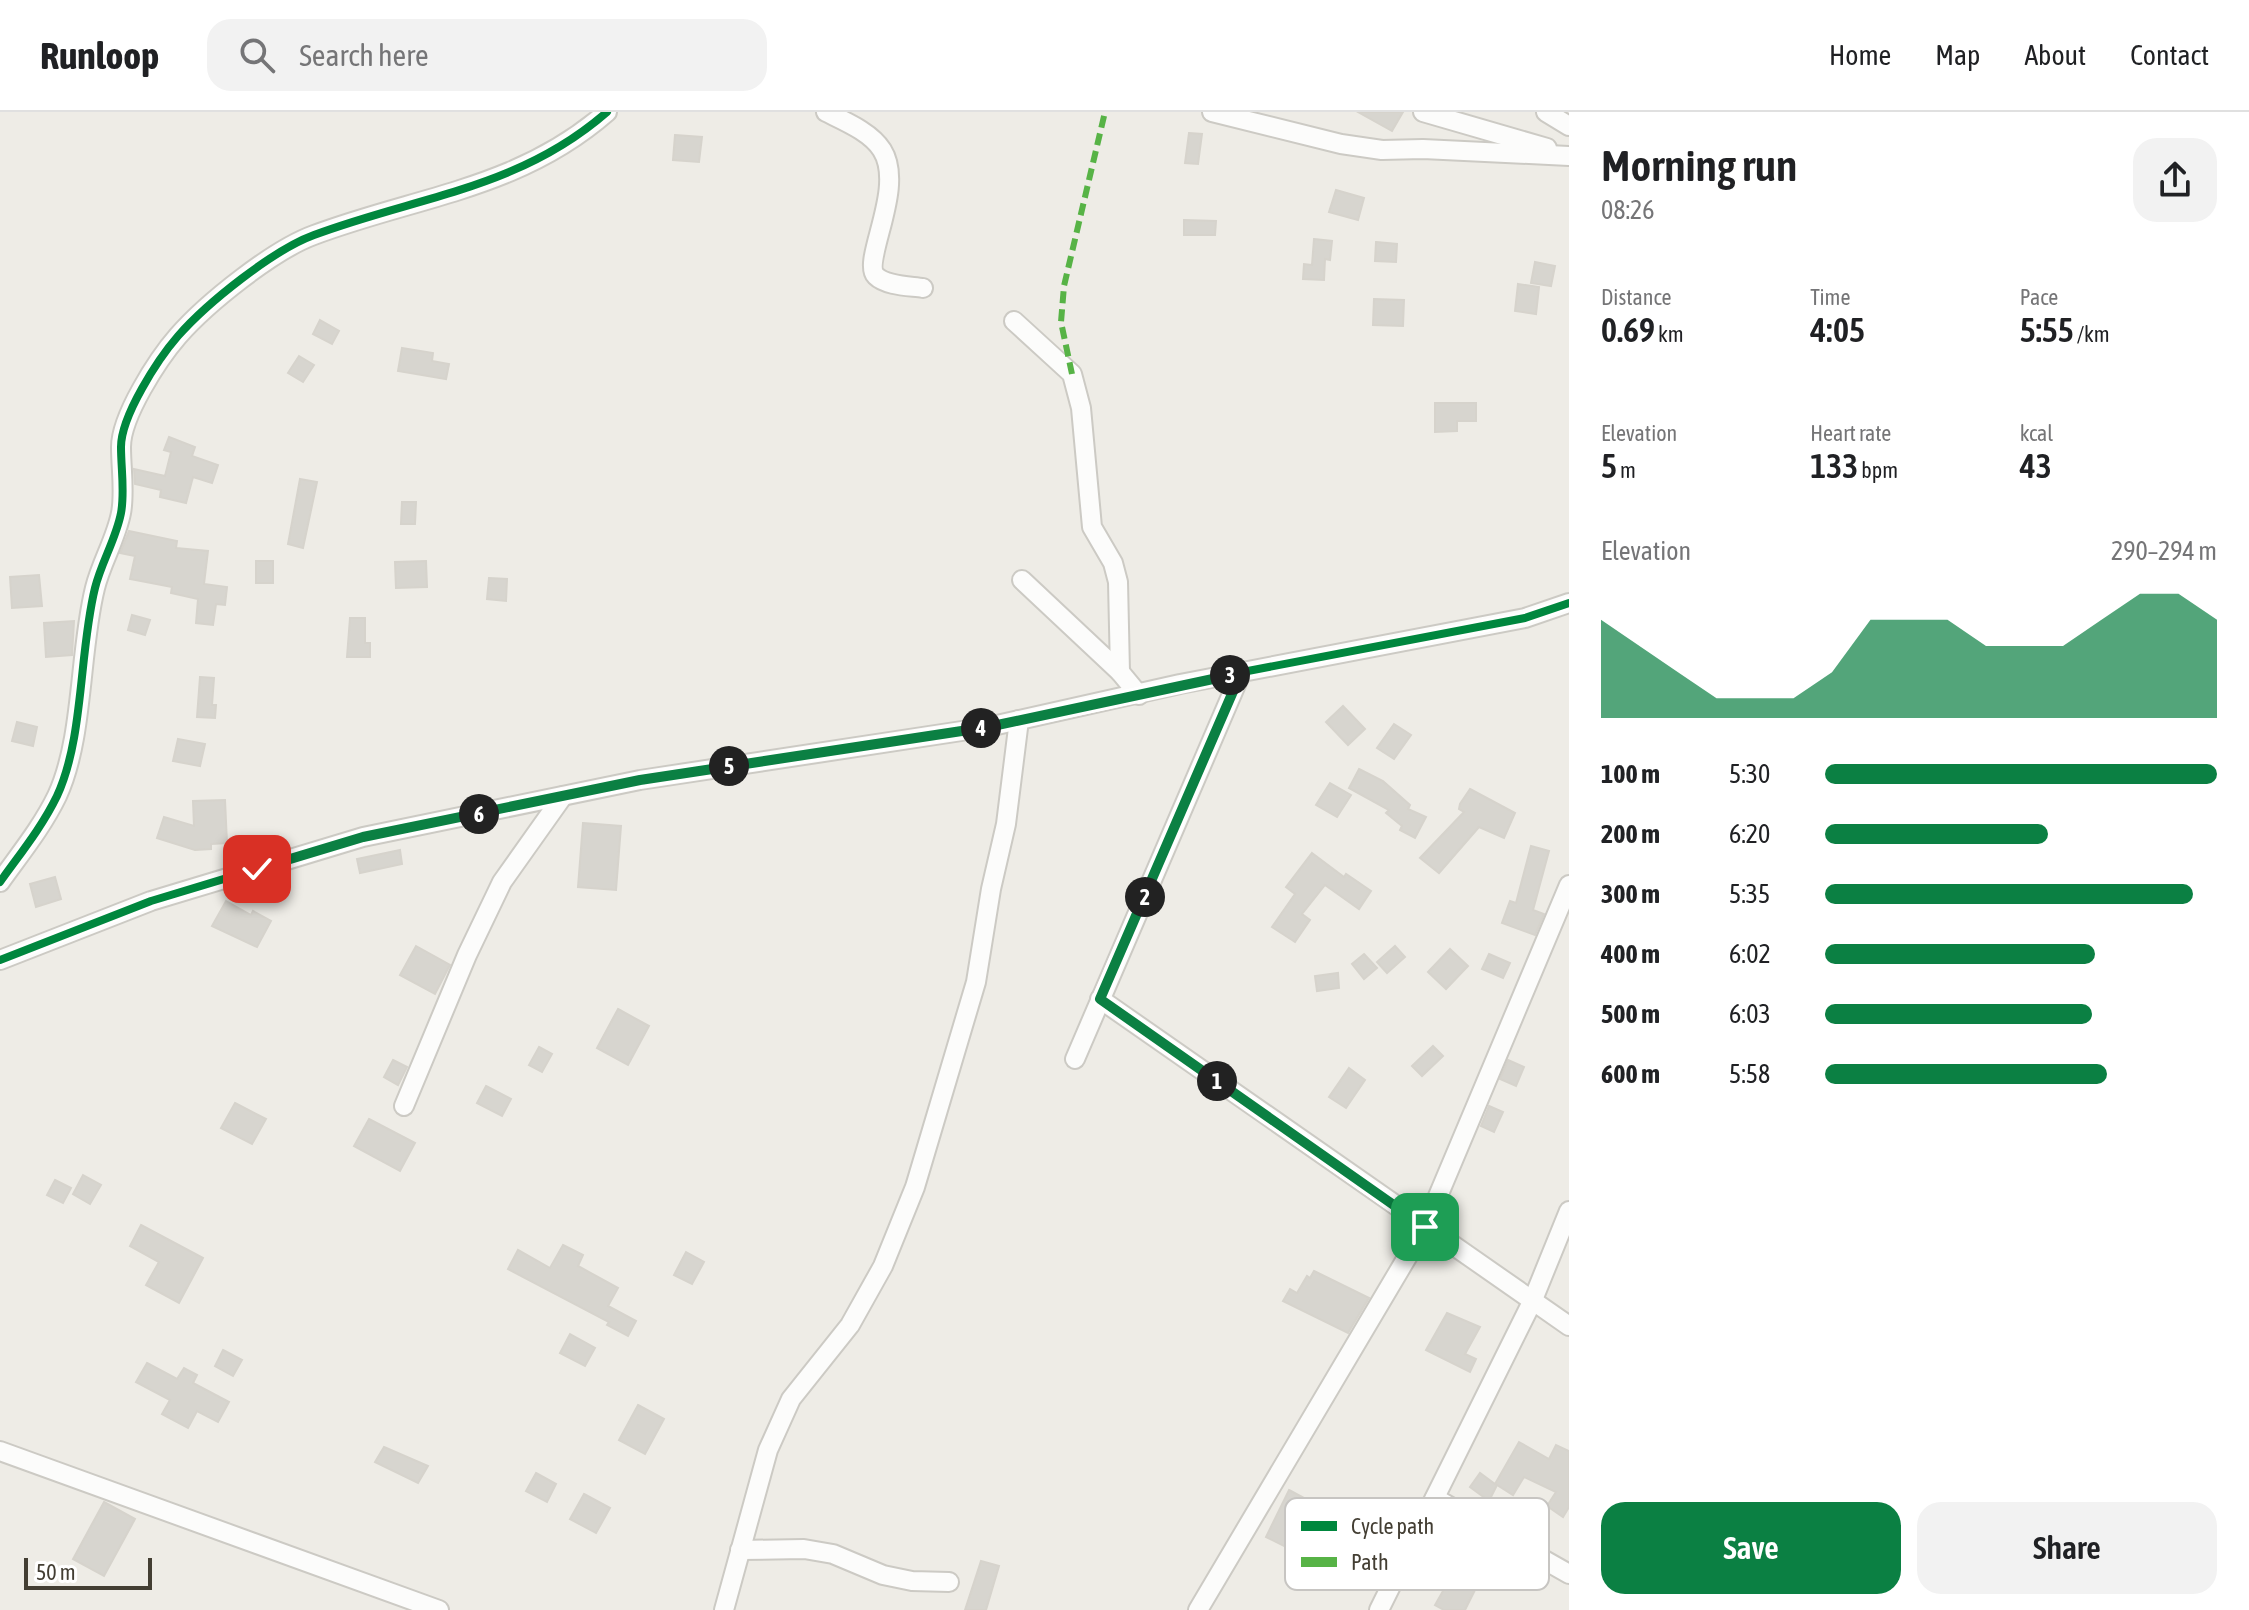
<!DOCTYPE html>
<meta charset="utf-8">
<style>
:root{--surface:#fff;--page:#f2f2f2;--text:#202124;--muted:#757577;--line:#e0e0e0;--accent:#0b8043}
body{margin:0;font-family:"Asap Condensed",sans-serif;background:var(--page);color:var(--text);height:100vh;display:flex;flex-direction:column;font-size:30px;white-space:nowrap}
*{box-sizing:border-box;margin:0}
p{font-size:26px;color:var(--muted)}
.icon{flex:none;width:44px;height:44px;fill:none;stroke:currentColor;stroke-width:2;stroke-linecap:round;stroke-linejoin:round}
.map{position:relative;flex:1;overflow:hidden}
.sheet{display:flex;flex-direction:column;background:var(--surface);width:680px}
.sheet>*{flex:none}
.scale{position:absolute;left:24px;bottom:20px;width:128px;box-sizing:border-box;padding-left:8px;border:4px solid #433e33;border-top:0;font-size:22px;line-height:28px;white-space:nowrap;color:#433e33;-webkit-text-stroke:6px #fff;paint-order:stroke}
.pin{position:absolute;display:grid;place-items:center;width:68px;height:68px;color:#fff;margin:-34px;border-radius:16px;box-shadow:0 4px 12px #0006}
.km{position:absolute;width:40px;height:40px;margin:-20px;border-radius:50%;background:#222;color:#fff;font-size:22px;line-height:40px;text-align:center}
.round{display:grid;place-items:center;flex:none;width:84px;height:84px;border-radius:24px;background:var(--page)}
.headline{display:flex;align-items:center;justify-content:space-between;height:136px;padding:0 32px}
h1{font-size:44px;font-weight:600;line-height:60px}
.stats{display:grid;grid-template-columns:repeat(3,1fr);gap:12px;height:136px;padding:8px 32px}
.stats div{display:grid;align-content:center}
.stats b{font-size:34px;font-weight:600}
.stats small{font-size:22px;font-weight:400}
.stats p{font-size:22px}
.chart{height:224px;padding:16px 32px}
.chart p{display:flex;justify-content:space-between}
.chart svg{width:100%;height:144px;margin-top:8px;fill:var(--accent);opacity:.7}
.button{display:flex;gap:16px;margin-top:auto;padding:16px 32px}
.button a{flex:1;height:92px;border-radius:24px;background:var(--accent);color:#fff;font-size:32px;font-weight:600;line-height:92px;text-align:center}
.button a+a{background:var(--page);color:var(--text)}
ul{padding:0 32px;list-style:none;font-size:26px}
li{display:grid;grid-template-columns:128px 96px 1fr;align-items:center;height:60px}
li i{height:20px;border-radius:10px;background:var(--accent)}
header{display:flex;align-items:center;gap:48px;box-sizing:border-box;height:112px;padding:0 40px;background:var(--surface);border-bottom:2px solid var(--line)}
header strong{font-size:38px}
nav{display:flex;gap:44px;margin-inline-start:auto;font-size:28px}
.search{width:560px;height:72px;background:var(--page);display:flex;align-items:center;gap:20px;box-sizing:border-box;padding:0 28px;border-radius:24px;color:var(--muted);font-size:30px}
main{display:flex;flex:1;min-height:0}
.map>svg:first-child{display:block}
</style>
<header>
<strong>Runloop</strong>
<div class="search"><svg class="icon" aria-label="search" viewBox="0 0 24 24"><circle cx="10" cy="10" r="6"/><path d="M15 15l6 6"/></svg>Search here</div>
<nav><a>Home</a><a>Map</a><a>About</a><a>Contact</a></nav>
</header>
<main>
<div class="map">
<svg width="1569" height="1498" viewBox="0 0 1569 1498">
<rect width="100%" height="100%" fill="#eeece6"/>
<g fill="#d7d5cf" stroke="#d6d3cc" stroke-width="2">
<polygon points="1358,0 1403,0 1392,19"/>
<polygon points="1189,21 1202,22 1198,52 1185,51"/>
<polygon points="675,23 702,25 699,50 673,48"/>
<polygon points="1336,78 1364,86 1358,108 1329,100"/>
<polygon points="1184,108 1216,109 1215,123 1184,123"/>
<polygon points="1314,127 1332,129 1330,148 1325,147 1324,168 1303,167 1304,152 1312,153"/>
<polygon points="1376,130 1397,132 1396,150 1375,149"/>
<polygon points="1535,150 1555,154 1551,174 1531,171"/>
<polygon points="1518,172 1539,175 1536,202 1515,199"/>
<polygon points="1374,187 1404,188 1403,214 1373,213"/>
<polygon points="320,208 339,219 332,232 313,222"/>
<polygon points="402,236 433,241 432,249 449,252 446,267 398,259"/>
<polygon points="299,244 314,253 303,270 288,261"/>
<polygon points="1435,291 1476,291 1476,309 1457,309 1457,319 1435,320"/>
<polygon points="169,325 195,335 192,344 218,353 212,371 193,365 186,391 160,385 161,378 135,372 134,357 165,364 171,340 164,338"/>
<polygon points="300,367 317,370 303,436 288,432"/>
<polygon points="402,390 416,390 415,412 401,412"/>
<polygon points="129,419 177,429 176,436 208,439 204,472 227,475 225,493 216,492 213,513 196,511 198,487 171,481 172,475 130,467 135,444 120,441"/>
<rect x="256" y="449" width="17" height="22"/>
<polygon points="426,449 427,475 396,476 395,450"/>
<polygon points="39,463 42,494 12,496 10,465"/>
<polygon points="489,466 507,467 506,489 487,487"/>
<polygon points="132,503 150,508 145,523 128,518"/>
<polygon points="350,506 365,506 365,531 370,531 370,545 347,545"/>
<polygon points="74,509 72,543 46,545 44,511"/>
<polygon points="200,565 214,566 212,593 216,593 215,606 197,605"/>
<polygon points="1343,594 1365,617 1348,633 1326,610"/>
<polygon points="17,610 37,615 33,634 12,629"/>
<polygon points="1394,612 1411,623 1394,647 1377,636"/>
<polygon points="178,627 205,632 200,654 173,649"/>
<polygon points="1359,657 1383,669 1410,693 1408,697 1426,705 1415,726 1400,718 1402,714 1386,701 1389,698 1349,676"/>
<polygon points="1330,671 1351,683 1337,705 1316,693"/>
<polygon points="1470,677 1515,701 1504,726 1479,715 1439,761 1420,746 1464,700 1459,697 1460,692"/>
<polygon points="225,688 227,731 211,732 211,737 195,738 157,726 164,705 194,714 193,689"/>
<polygon points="583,711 621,714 616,778 578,775"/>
<polygon points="1531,734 1549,739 1533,798 1544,802 1535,823 1502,811 1510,789 1516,791"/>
<polygon points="400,738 402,752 360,761 357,747"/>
<polygon points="1312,741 1344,765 1346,762 1371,779 1359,797 1325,773 1302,802 1310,808 1295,830 1272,815 1295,782 1286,775"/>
<polygon points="55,765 61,787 36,795 30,772"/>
<polygon points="226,789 251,803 253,799 271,809 257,835 212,814"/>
<polygon points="416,834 450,853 435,882 400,863"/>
<polygon points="1395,834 1405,845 1387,861 1377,850"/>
<polygon points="1450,837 1468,854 1446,877 1428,860"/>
<polygon points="1364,842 1377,856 1364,867 1352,852"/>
<polygon points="1489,842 1510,851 1503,866 1482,857"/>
<polygon points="1338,861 1339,876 1317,879 1315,864"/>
<polygon points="618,897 649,914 628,953 597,936"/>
<polygon points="1433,934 1443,944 1422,964 1412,954"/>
<polygon points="539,935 552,942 542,960 529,953"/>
<polygon points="393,948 407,955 398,973 384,965"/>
<polygon points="1508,948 1524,955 1516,974 1500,967"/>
<polygon points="1349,956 1365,968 1346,996 1329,985"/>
<polygon points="486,974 511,987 502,1004 477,991"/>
<polygon points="235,991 266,1007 252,1032 221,1016"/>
<polygon points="1489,994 1503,1000 1494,1020 1481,1014"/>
<polygon points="369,1007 415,1031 400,1059 354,1034"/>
<polygon points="83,1063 101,1073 90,1092 73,1082"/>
<polygon points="55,1068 71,1076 63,1091 47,1083"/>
<polygon points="141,1113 203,1146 179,1191 146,1173 159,1150 130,1134"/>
<polygon points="563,1133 583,1143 578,1154 618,1176 608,1194 636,1209 628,1224 607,1213 609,1210 508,1157 518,1138 550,1156"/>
<polygon points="686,1140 704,1150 692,1172 674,1163"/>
<polygon points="1314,1159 1369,1186 1348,1221 1283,1189 1290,1177 1297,1181 1307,1164 1310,1166"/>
<polygon points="1447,1201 1480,1215 1465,1242 1476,1247 1470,1260 1426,1238"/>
<polygon points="570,1222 595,1236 585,1254 560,1241"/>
<polygon points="223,1238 242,1248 233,1264 215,1254"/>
<polygon points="147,1251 177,1267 184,1256 197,1263 193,1271 229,1290 218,1310 197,1299 188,1316 162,1302 170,1288 136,1270"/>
<polygon points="638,1293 664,1307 645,1342 619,1328"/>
<polygon points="1519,1330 1549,1347 1556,1333 1569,1339 1569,1395 1563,1405 1547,1394 1556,1380 1524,1365 1513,1383 1497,1373 1489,1389 1470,1375 1480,1361 1495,1372"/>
<polygon points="384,1335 428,1354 418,1371 375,1350"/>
<polygon points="536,1361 556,1372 547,1390 526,1379"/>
<polygon points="1289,1378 1343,1407 1330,1429 1326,1427 1314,1449 1266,1425"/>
<polygon points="584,1382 610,1396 596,1421 570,1407"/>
<polygon points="104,1390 135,1407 104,1464 73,1447"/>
<polygon points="981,1449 999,1454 986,1498 965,1498"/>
<polygon points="1452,1463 1476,1476 1465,1498 1444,1498 1435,1493"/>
</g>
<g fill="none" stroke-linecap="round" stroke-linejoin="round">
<g stroke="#cccac4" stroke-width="22">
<g id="minor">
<path d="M826,0C844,9 871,20 882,38C906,76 861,149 876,164C886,174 910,174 923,176"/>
<polyline points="1212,0 1341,32 1382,38 1423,37 1569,44"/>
<polyline points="1423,0 1547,36"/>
<polyline points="1546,0 1569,14"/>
<polyline points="1014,209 1072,262 1081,296 1092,415 1113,451 1118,470 1120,560"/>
<polyline points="1022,468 1120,560 1139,583"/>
<path d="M0,770C20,742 42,715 57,684C84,626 79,540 95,476C101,451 116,427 121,401C125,380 121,357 121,335C121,304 158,247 178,224C207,191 273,138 314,123C418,84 519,77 607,0"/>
<polyline points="0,848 151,789 363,725 640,668 988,615 1180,572 1525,506 1569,491"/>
<polyline points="1100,887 1569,1214"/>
<polyline points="1075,947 1241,561"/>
<polyline points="404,994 467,843 502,770 563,684"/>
<polyline points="0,1339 439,1498"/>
<polyline points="1435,1386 1569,1462"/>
<polyline points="740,1438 804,1437 833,1442 883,1463 912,1469 949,1470"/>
<polyline points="724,1498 768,1338 791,1287 850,1213 883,1154 915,1075 976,870 991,777 1006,712 1019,608"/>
<polyline points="1198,1498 1425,1115 1569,773"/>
<polyline points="1379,1498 1532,1190 1569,1099"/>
</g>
</g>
<use href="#minor" stroke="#fcfcfb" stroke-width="18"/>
<polyline stroke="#57b346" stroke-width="6" stroke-dasharray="12 6" stroke-linecap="butt" points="1072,262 1061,210 1064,174 1105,0"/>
<g stroke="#fff" stroke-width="13">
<g id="cycleway">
<path d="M0,770C20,742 42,715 57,684C84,626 79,540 95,476C101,451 116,427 121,401C125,380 121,357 121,335C121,304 158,247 178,224C207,191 273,138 314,123C418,84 519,77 607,0"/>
<polyline points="0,848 151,789 363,725 640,668 988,615 1180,572 1525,506 1569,491"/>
</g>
</g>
<use href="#cycleway" stroke="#00873e" stroke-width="8"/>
</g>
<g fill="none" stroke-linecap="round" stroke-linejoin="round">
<g stroke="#fff" stroke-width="16">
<polyline id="route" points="257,757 363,725 640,668 988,615 1241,561 1100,887 1425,1115"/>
</g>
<use href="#route" stroke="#0b8043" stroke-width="10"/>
</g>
<rect x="1285" y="1386" width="264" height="92" rx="12" fill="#fff" stroke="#c7c5c2" stroke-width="2"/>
<rect x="1301" y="1409" width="36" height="10" fill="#00873e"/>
<rect x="1301" y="1445" width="36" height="10" fill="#57b346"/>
<g font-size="22" fill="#433e33">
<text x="1351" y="1422">Cycle path</text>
<text x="1351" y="1458">Path</text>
</g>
</svg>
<div class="scale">50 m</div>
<div class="pin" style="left:1425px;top:1115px;background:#1e9e55"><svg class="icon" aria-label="arrive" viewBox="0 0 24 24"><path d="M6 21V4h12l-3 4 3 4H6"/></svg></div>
<div class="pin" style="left:257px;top:757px;background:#d93025"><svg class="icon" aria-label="check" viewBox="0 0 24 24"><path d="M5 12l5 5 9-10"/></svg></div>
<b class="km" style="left:1217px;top:969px">1</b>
<b class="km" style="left:1145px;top:785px">2</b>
<b class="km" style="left:1230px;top:563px">3</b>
<b class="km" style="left:981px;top:616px">4</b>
<b class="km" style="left:729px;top:654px">5</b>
<b class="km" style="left:479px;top:702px">6</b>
</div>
<section class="sheet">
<div class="headline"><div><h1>Morning run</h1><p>08:26</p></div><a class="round"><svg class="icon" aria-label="share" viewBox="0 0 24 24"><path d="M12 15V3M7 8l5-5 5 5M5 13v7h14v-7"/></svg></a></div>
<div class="stats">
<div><p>Distance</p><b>0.69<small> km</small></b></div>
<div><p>Time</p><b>4:05</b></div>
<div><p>Pace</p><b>5:55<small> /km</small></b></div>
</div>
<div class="stats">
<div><p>Elevation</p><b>5<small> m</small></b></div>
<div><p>Heart rate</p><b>133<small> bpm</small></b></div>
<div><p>kcal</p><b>43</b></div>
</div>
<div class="chart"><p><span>Elevation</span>290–294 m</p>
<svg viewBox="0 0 160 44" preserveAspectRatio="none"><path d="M0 44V14L10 22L20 30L30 38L40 38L50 38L60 30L70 14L80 14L90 14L100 22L110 22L120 22L130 14L140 6L150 6L160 14V44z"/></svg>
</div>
<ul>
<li><b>100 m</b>5:30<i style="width:100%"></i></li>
<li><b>200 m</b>6:20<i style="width:57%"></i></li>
<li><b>300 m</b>5:35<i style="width:94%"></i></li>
<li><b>400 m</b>6:02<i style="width:69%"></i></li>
<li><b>500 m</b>6:03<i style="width:68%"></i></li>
<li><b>600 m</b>5:58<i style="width:72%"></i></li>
</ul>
<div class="button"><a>Save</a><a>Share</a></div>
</section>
</main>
